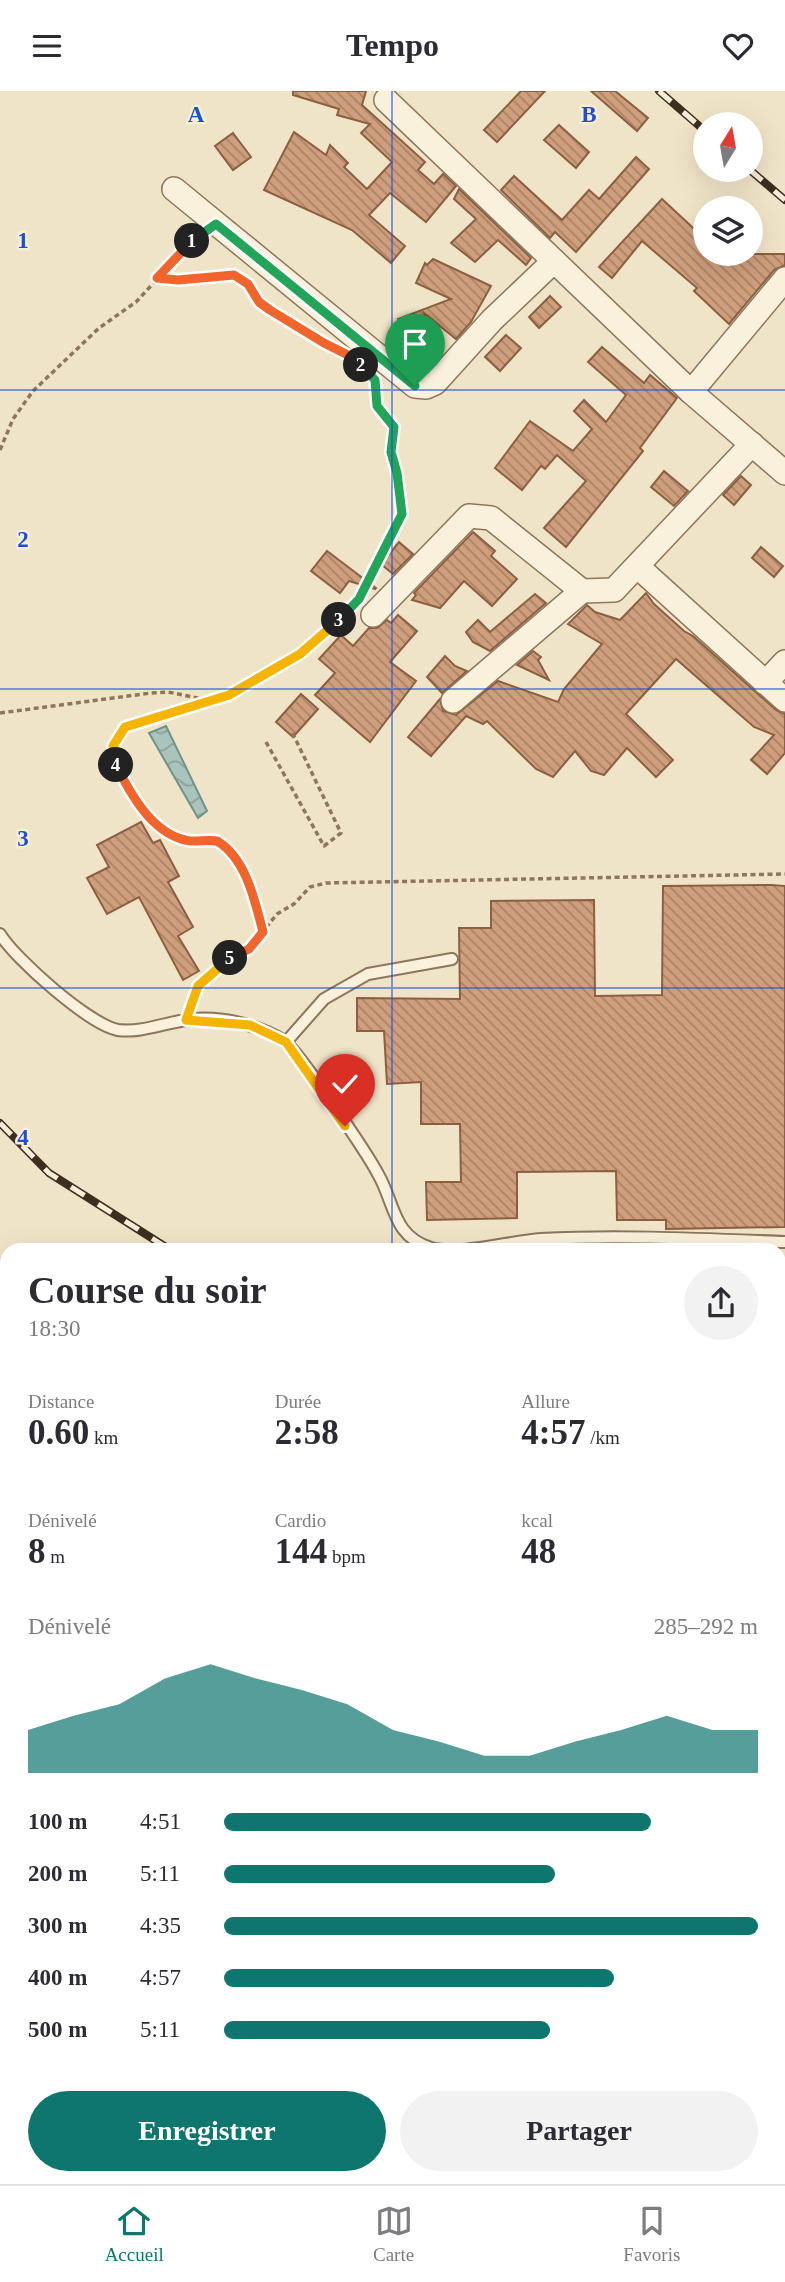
<!DOCTYPE html>
<html lang="fr">
<meta charset="utf-8">
<style>
:root{--surface:#fff;--page:#f2f2f3;--text:#2b2b33;--muted:#7c7c81;--line:#e1e1e2;--accent:#0f766e}
body{margin:0;font-family:"Times New Roman",serif;background:var(--page);color:var(--text);height:100vh;display:flex;flex-direction:column;font-size:26px;white-space:nowrap}
*{box-sizing:border-box;margin:0}
p{font-size:23px;color:var(--muted)}
.icon{flex:none;width:38px;height:38px;fill:none;stroke:currentColor;stroke-width:2;stroke-linecap:round;stroke-linejoin:round}
.map{position:relative;flex:1;overflow:hidden}
.sheet{position:absolute;left:0px;top:1152px;width:786px;height:942px;display:flex;flex-direction:column;background:var(--surface);border-radius:21px 21px 0 0;box-shadow:0 7px 28px #0002}
.sheet>*{flex:none}
.needle{width:46px;rotate:11deg}
.buttons{position:absolute;left:693px;top:21px;display:grid;gap:14px}
.buttons a{display:grid;place-items:center;width:70px;height:70px;border-radius:50%;background:var(--surface);box-shadow:0 7px 28px #0002;font-size:35px}
.pin{position:absolute;display:grid;place-items:center;width:60px;height:60px;color:#fff;margin:-72px -30px;border-radius:50% 50% 50% 0;rotate:-45deg;box-shadow:0 0 7px #0007}
.pin .icon{rotate:45deg}
.km{position:absolute;width:35px;height:35px;margin:-18px;border-radius:50%;background:#222;color:#fff;font-size:19px;line-height:35px;text-align:center}
.round{display:grid;place-items:center;flex:none;width:74px;height:74px;border-radius:37px;background:var(--page)}
.headline{display:flex;align-items:center;justify-content:space-between;height:119px;padding:0 28px}
h1{font-size:38px;font-weight:800;line-height:52px}
.stats{display:grid;grid-template-columns:repeat(3,1fr);gap:10px;height:119px;padding:7px 28px}
.stats div{display:grid;align-content:center}
.stats b{font-size:35px;font-weight:800}
.stats small{font-size:19px;font-weight:400}
.stats p{font-size:19px}
.chart{height:196px;padding:14px 28px}
.chart p{display:flex;justify-content:space-between}
.chart svg{width:100%;height:126px;margin-top:7px;fill:var(--accent);opacity:.7}
.primary-button{display:flex;gap:14px;margin-top:auto;padding:14px 28px}
.primary-button a{flex:1;height:80px;border-radius:42px;background:var(--accent);color:#fff;font-size:28px;font-weight:800;line-height:80px;text-align:center}
.primary-button a+a{background:var(--page);color:var(--text)}
ul{padding:0 28px;list-style:none;font-size:23px}
li{display:grid;grid-template-columns:112px 84px 1fr;align-items:center;height:52px}
li i{height:18px;border-radius:9px;background:var(--accent)}
header{display:flex;justify-content:space-between;align-items:center;height:91px;padding:0 28px;background:var(--surface);font-size:32px;font-weight:800}
.tab-bar{display:flex;justify-content:space-around;align-items:center;height:98px;border-top:2px solid var(--line);background:var(--surface);font-size:19px;color:var(--muted)}
.tab-bar a{display:grid;justify-items:center;gap:4px}
.tab-bar .active{color:var(--accent)}
.map>svg:first-child{display:block}
</style>
<header><svg class="icon" aria-label="menu" viewBox="0 0 24 24"><path d="M4 6h16M4 12h16M4 18h16"/></svg>Tempo<svg class="icon" aria-label="heart" viewBox="0 0 24 24"><path d="M12 20l-8-8c-3-5 5-10 8-4 3-6 11-1 8 4z"/></svg></header>
<div class="map">
<svg width="785" height="2093" viewBox="0 0 785 2093">
<defs>
<pattern id="water-waves" width="16" height="10" patternUnits="userSpaceOnUse" patternTransform="scale(1.75)"><rect width="16" height="10" fill="#a9c4bc"/><path d="M0 5q4-4 8 0t8 0" fill="none" stroke="#8ba098"/></pattern>
<pattern id="building-back-hatch" width="6" height="6" patternUnits="userSpaceOnUse" patternTransform="scale(1.75)"><rect width="6" height="6" fill="#cf9f7d"/><path d="M-1 5l2 2M0 0l6 6M5-1l2 2" fill="none" stroke="#a98266"/></pattern>
</defs>
<rect width="100%" height="100%" fill="#f0e4c8"/>
<polygon fill="url(#water-waves)" stroke="#6f938a" stroke-width="2" points="166,635 207,720 198,727 149,642"/>
<g fill="url(#building-back-hatch)" stroke="#8d5f41" stroke-width="2">
<polygon points="293,0 366,0 362,14 425,71 418,79 434,93 443,83 456,95 426,131 390,102 369,124 405,155 391,172 352,139 264,99 294,41 326,64 330,54 348,72 344,76 367,98 392,71 361,42 370,33 337,24 339,18 293,4"/>
<polygon points="521,0 545,0 497,51 484,39"/>
<polygon points="591,0 615,0 648,27 637,40"/>
<polygon points="559,34 589,61 576,77 544,49"/>
<polygon points="233,42 251,66 233,79 215,55"/>
<polygon points="636,66 649,78 576,161 555,141 550,147 501,99 514,85 562,129 589,99 599,108"/>
<polygon points="459,98 531,167 526,174 498,149 475,171 451,152 476,128 454,108"/>
<polygon points="662,108 705,148 705,163 785,163 785,174 774,179 729,233 694,200 697,197 642,150 612,187 599,176"/>
<polygon points="433,168 491,195 471,231 456,248 424,222 432,242 406,251 398,228 451,208 416,192 425,172 427,174"/>
<polygon points="550,205 561,216 539,237 529,226"/>
<polygon points="506,244 521,257 500,280 485,266"/>
<polygon points="602,256 644,292 650,284 677,307 640,357 643,360 566,456 544,437 586,390 557,364 545,378 541,375 522,399 495,377 530,330 573,360 592,338 574,320 584,309 606,331 626,304 588,271"/>
<polygon points="664,380 688,400 674,415 651,396"/>
<polygon points="741,385 751,394 734,414 723,404"/>
<polygon points="473,441 495,460 491,465 517,488 492,515 464,490 440,517 412,509 416,504 414,502"/>
<polygon points="399,451 413,463 393,483 381,473"/>
<polygon points="761,456 783,475 774,486 752,467"/>
<polygon points="327,460 376,497 375,498 349,490 340,502 311,480"/>
<polygon points="646,502 654,513 684,540 693,545 776,619 785,623 785,662 767,683 751,669 774,644 754,636 676,568 626,623 673,669 656,686 627,657 604,684 591,680 575,660 553,686 536,678 487,630 483,633 466,625 431,665 408,646 440,608 443,620 456,624 498,590 558,611 564,598 602,553 568,533 587,514 595,521 620,529"/>
<polygon points="535,503 546,512 490,560 473,551 466,541 478,529 490,541"/>
<polygon points="398,524 417,540 390,571 416,590 370,651 315,604 335,582 319,568 341,544 353,555 369,537 377,537 387,529 391,532"/>
<polygon points="533,560 541,566 538,569 549,589 517,574"/>
<polygon points="445,565 455,575 467,580 442,602 427,586"/>
<polygon points="301,603 318,618 293,646 276,631"/>
<polygon points="141,731 153,752 160,749 179,785 168,791 193,836 178,845 199,880 183,889 139,806 107,823 87,787 109,776 97,754"/>
<polygon points="771,794 785,795 785,1136 666,1138 666,1129 617,1129 616,1080 517,1081 517,1127 427,1129 426,1091 461,1091 460,1033 421,1033 421,991 387,993 384,940 357,940 357,907 460,908 459,837 491,837 491,810 594,809 595,905 662,904 663,795"/>
</g>
<g fill="none" stroke-linecap="round" stroke-linejoin="round">
<g stroke="#8d765c" stroke-width="14">
<g id="service">
<path d="M0,843C15,868 90,934 118,939C141,942 164,932 186,929C219,924 255,933 283,949C296,956 368,1064 378,1083C395,1112 392,1145 431,1157C461,1165 510,1150 541,1148C622,1144 704,1148 785,1151"/>
<polyline points="286,951 324,908 368,883 452,868"/>
</g>
</g>
<g stroke="#8d765c" stroke-width="26">
<g id="minor">
<polyline points="386,9 691,301 785,382"/>
<polyline points="174,98 415,295 426,296 435,292 492,229 554,170"/>
<polyline points="691,301 785,188"/>
<polyline points="637,475 785,609"/>
<polyline points="373,524 469,425 491,427 582,500 614,499 752,353"/>
<polyline points="765,592 785,571"/>
<polyline points="453,610 582,500"/>
<polyline points="779,1334 785,1334"/>
<polyline points="0,1370 7,1375"/>
<polyline points="779,1484 785,1483"/>
<polyline points="0,1773 7,1758"/>
<polyline points="779,1936 785,1928"/>
<polyline points="506,2086 519,2093"/>
<polyline points="313,2093 316,2086"/>
<polyline points="676,2093 682,2086"/>
</g>
</g>
<g stroke="#8d765c" stroke-width="3.5" stroke-dasharray="5 3.5" stroke-linecap="butt">
<polyline points="157,187 178,189 234,184 248,193 259,211 270,219 335,258"/>
<polyline points="0,359 13,328 33,300 99,237 136,211 198,144"/>
<polyline points="359,507 402,423 397,382 391,361 394,336 377,315 374,288"/>
<polyline points="0,622 151,602 168,601 213,610"/>
<polyline points="266,651 324,755 341,742 292,641"/>
<path d="M263,841L253,804L228,757C208,745 192,756 176,746C153,734 107,682 113,654C115,646 120,641 125,636L229,604L300,563L354,513"/>
<polyline points="191,913 198,895 226,869 249,858 277,823 294,813 310,796 326,792 785,783"/>
<polyline points="779,1905 785,1905"/>
<polyline points="0,1948 7,1952"/>
<polyline points="0,2069 7,2067"/>
<polyline points="626,2093 630,2086"/>
</g>
<use href="#service" stroke="#faf1dc" stroke-width="10"/>
<use href="#minor" stroke="#faf1dc" stroke-width="23"/>
<g stroke="#3d2e20" stroke-width="8">
<g id="rail">
<polyline points="659,0 705,40"/>
<polyline points="750,79 785,109"/>
<polyline points="0,1032 49,1082 169,1158"/>
<polyline points="779,1288 785,1288"/>
<polyline points="679,2093 681,2086"/>
</g>
</g>
<use href="#rail" stroke="#f7eed8" stroke-width="5" stroke-dasharray="16" stroke-linecap="butt"/>
</g>
<g fill="none" stroke-linecap="round" stroke-linejoin="round">
<g stroke="#fff" stroke-width="14">
<polyline id="split-1" points="192,150 216,133 415,295"/>
</g>
<g stroke="#fff" stroke-width="14">
<polyline id="split-2" points="192,150 157,187 178,189 234,184 248,193 259,211 270,219 324,252 352,266 361,274"/>
</g>
<g stroke="#fff" stroke-width="14">
<polyline id="split-3" points="339,529 359,508 402,423 397,382 391,361 394,336 377,315 375,289 361,274"/>
</g>
<g stroke="#fff" stroke-width="14">
<polyline id="split-4" points="116,674 113,655 125,636 229,604 300,563 339,529"/>
</g>
<g stroke="#fff" stroke-width="14">
<path id="split-5" d="M116,674C130,702 151,741 185,749C195,752 206,748 217,750C246,767 255,810 263,841L249,858L230,867"/>
</g>
<g stroke="#fff" stroke-width="14">
<polyline id="split-6" points="230,867 198,895 186,929 250,934 286,951 345,1035"/>
</g>
<use href="#split-1" stroke="#22a559" stroke-width="9"/>
<use href="#split-2" stroke="#f0652b" stroke-width="9"/>
<use href="#split-3" stroke="#22a559" stroke-width="9"/>
<use href="#split-4" stroke="#f5b400" stroke-width="9"/>
<use href="#split-5" stroke="#f0652b" stroke-width="9"/>
<use href="#split-6" stroke="#f5b400" stroke-width="9"/>
</g>
<path fill="none" stroke="#1d4ed8" stroke-width="2" stroke-opacity="0.55" d="M392,0V1158M0,299H785M0,598H785M0,897H785M0,1196H7M779,1196H785M0,1495H7M779,1495H785M0,1794H7M779,1794H785M392,2086V2093"/>
<g font-size="23" text-anchor="middle" font-weight="bold" fill="#1d4ed8" stroke="#f7eed8" stroke-width="5" stroke-linejoin="round" paint-order="stroke">
<text x="196" y="31">A</text>
<text x="589" y="31">B</text>
<text x="23" y="157">1</text>
<text x="23" y="456">2</text>
<text x="23" y="755">3</text>
<text x="23" y="1054">4</text>
</g>
</svg>
<div class="buttons">
<a><svg class="needle" viewBox="-14 -14 28 28"><path d="M0-13l5 13h-10z" fill="#e53935"/><path d="M0 13l5-13h-10z" fill="#7c7c81"/></svg></a>
<a><svg class="icon" aria-label="layers" viewBox="0 0 24 24"><path d="M12 4l9 5-9 5-9-5zM3 14l9 5 9-5"/></svg></a>
</div>
<div class="pin" style="left:415px;top:295px;background:#1e9e55"><svg class="icon" aria-label="arrive" viewBox="0 0 24 24"><path d="M6 21V4h12l-3 4 3 4H6"/></svg></div>
<div class="pin" style="left:345px;top:1035px;background:#d93025"><svg class="icon" aria-label="check" viewBox="0 0 24 24"><path d="M5 12l5 5 9-10"/></svg></div>
<b class="km" style="left:192px;top:150px">1</b>
<b class="km" style="left:361px;top:274px">2</b>
<b class="km" style="left:339px;top:529px">3</b>
<b class="km" style="left:116px;top:674px">4</b>
<b class="km" style="left:230px;top:867px">5</b>
<section class="sheet">
<div class="headline"><div><h1>Course du soir</h1><p>18:30</p></div><a class="round"><svg class="icon" aria-label="share" viewBox="0 0 24 24"><path d="M12 15V3M7 8l5-5 5 5M5 13v7h14v-7"/></svg></a></div>
<div class="stats">
<div><p>Distance</p><b>0.60<small> km</small></b></div>
<div><p>Durée</p><b>2:58</b></div>
<div><p>Allure</p><b>4:57<small> /km</small></b></div>
</div>
<div class="stats">
<div><p>Dénivelé</p><b>8<small> m</small></b></div>
<div><p>Cardio</p><b>144<small> bpm</small></b></div>
<div><p>kcal</p><b>48</b></div>
</div>
<div class="chart"><p><span>Dénivelé</span>285–292 m</p>
<svg viewBox="0 0 160 44" preserveAspectRatio="none"><path d="M0 44V29L10 24L20 20L30 11L40 6L50 11L60 15L70 20L80 29L90 33L100 38L110 38L120 33L130 29L140 24L150 29L160 29V44z"/></svg>
</div>
<ul>
<li><b>100 m</b>4:51<i style="width:80%"></i></li>
<li><b>200 m</b>5:11<i style="width:62%"></i></li>
<li><b>300 m</b>4:35<i style="width:100%"></i></li>
<li><b>400 m</b>4:57<i style="width:73%"></i></li>
<li><b>500 m</b>5:11<i style="width:61%"></i></li>
</ul>
<div class="primary-button"><a>Enregistrer</a><a>Partager</a></div>
</section>
</div>
<nav class="tab-bar">
<a class="active"><svg class="icon" aria-label="home" viewBox="0 0 24 24"><path d="M3 11l9-7 9 7M6 9v11h12V9"/></svg>Accueil</a>
<a><svg class="icon" aria-label="map" viewBox="0 0 24 24"><path d="M3 6l6-2 6 2 6-2v14l-6 2-6-2-6 2zM9 4v14M15 6v14"/></svg>Carte</a>
<a><svg class="icon" aria-label="saved" viewBox="0 0 24 24"><path d="M7 4h10v16l-5-4-5 4z"/></svg>Favoris</a>
</nav>
